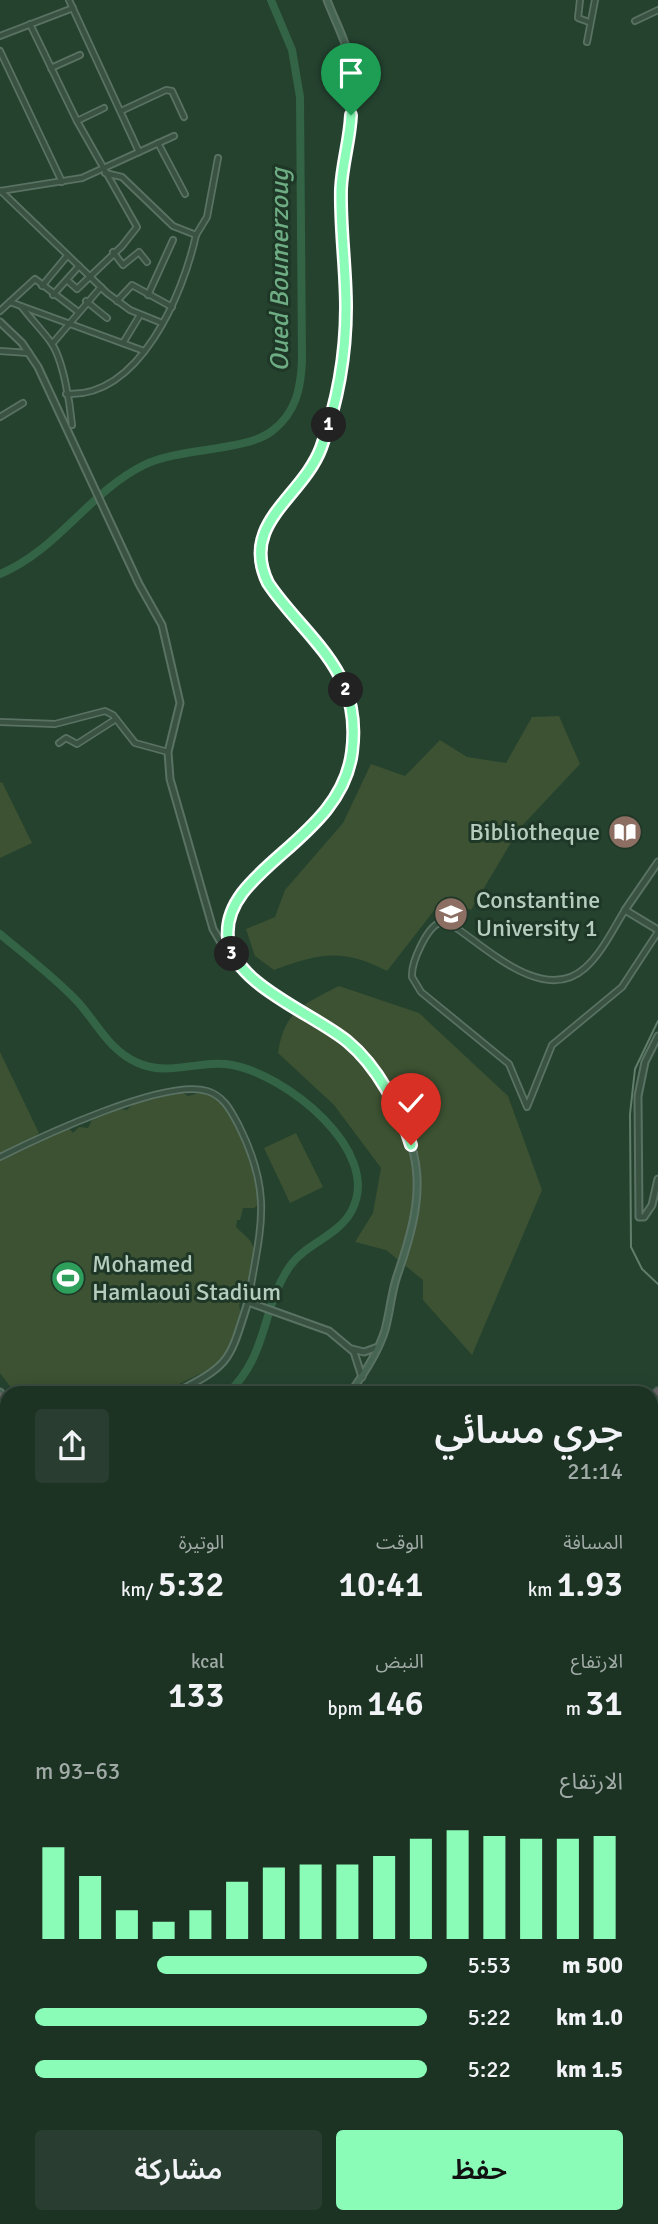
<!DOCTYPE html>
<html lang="ar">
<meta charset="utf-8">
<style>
:root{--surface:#1c3223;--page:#293e30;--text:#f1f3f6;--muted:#a0aaa6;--line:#3a4d41;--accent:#8afcb8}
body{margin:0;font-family:Signika,"Noto Sans Arabic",sans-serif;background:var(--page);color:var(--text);direction:rtl;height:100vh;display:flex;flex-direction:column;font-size:26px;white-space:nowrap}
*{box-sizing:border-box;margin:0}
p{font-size:23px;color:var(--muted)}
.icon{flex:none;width:38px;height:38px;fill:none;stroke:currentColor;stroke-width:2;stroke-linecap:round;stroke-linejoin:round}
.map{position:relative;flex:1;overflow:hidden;direction:ltr}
.sheet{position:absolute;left:0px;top:1386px;width:658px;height:838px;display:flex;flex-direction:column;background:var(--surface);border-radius:21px 21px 0 0;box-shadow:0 4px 18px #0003,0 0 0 2px var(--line);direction:rtl}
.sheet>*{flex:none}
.pin{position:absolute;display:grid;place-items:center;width:60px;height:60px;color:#fff;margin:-72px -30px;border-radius:50% 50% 50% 0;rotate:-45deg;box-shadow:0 0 7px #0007}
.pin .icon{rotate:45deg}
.km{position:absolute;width:35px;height:35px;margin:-18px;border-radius:50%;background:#222;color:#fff;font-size:19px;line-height:35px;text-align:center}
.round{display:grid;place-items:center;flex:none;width:74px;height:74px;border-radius:7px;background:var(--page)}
.headline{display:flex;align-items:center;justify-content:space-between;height:119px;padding:0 35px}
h1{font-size:38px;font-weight:600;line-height:52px}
.figures{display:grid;grid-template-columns:repeat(3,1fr);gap:10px;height:119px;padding:7px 35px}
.figures div{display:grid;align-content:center}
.figures b{font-size:35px;font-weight:600}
.figures small{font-size:19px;font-weight:400}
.figures p{font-size:19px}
.chart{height:196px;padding:14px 35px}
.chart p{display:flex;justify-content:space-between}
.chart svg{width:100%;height:126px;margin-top:7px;stroke:var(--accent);stroke-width:6}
.cta{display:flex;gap:14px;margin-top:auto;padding:14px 35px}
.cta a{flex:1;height:80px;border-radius:7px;background:var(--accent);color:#111;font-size:28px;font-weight:600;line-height:80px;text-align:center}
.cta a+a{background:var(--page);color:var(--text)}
ul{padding:0 35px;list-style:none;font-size:23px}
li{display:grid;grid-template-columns:112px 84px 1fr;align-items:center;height:52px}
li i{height:18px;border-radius:9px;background:var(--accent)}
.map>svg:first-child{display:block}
</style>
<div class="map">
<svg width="658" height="2224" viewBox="0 0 658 2224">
<rect width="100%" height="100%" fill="#25422f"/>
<g fill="#3c5232">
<path d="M559,716L580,764L519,829L471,910L443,899L387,971C343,948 319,953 274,970L255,956L246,929L275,917L285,890L343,823L371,764L405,776L440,740L467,757L506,763L532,717Z"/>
<polygon points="2,782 32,843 0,858 0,783"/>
<path d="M339,986L419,1013L508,1096L542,1190L472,1355L423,1300V1280L386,1250L355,1242L373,1213L381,1168L334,1105L278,1053C284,1011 304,1004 339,986Z"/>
<path d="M0,1052L39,1133L36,1136L40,1142L69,1128L73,1133L79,1127L88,1128L92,1120L120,1109L127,1110L135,1102L183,1093L188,1096L203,1092L218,1097L227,1108L257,1175L260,1203L254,1208H243L240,1220H237L236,1227C241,1232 249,1238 252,1244C260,1261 251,1293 239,1305L241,1314L231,1348L216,1366L161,1393H15L0,1373Z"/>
<polygon points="296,1133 323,1187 290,1203 264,1148"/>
<path d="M7,1984V2217H77C65,2224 48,2224 34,2221L32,2224H0V1987Z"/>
<polygon points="328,2217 517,2217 516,2224 329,2224"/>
</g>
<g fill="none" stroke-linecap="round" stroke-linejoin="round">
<g stroke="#336445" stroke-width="8">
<path d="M0,574C58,550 89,492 144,465C180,447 245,452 272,431C296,413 301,388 302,360L300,97L292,50L271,0"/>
<path d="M0,934C25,955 53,976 76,1000C97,1022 108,1050 138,1063C169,1077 200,1059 232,1065C284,1074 383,1150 352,1210C339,1236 306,1243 290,1266C261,1308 269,1354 228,1393"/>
</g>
<g stroke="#5a7263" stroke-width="8">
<g id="minor">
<polyline points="69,0 139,152"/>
<polyline points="580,0 578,18 589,22"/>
<polyline points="635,21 658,10"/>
<polyline points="30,24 77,121 137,227 122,246 77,289 67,280"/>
<polyline points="0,36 73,8"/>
<polyline points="587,42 595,0"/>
<polyline points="0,51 62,182"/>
<polyline points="51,68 80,55"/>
<polyline points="121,111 166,90 172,91 184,117"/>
<polyline points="77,121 104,108"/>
<polyline points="158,143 185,194"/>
<polyline points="105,173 122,177 173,226 196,235 207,217 218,158"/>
<polyline points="0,191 82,178 174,136"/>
<polyline points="1,191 107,293 130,310 162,323"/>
<polyline points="113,252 123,265 139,252 147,262"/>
<polyline points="42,286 67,256"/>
<polyline points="53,295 79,266"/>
<polyline points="148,295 173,240"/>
<polyline points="86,301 107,318"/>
<polyline points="117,301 132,285 172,307"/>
<polyline points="10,302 144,351"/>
<path d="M22,307C31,319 41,329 50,341C63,358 70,403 72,425"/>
<polyline points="0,311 35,279 77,311"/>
<polyline points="123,343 140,315"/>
<polyline points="52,344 101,287"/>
<polyline points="0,351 29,353"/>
<path d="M66,394C140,398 183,294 196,235"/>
<polyline points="0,417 23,403"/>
<polyline points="0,722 55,724 105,711 113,715 135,743 168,752"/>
<polyline points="59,743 66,738 77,744 116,719"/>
<path d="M625,910C613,929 602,953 585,968C544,1005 487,948 452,925L442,922C427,925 411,963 412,977L421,992L509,1064L527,1107L552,1045L622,987L658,932"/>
<path d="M0,1157C40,1137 165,1078 207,1091C224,1096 231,1111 239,1126C274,1196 260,1229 248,1302"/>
<polyline points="651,1427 658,1423"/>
<polyline points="0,1542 7,1540"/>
<polyline points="0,1567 7,1565"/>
<polyline points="0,1606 7,1604"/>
<polyline points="0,1610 7,1627"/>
<polyline points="0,1637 7,1633"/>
<polyline points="0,1656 7,1653"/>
<polyline points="651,1656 658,1654"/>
<polyline points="651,2027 658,2025"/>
<polyline points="651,2038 658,2052"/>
<polyline points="651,2205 658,2188"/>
<polyline points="558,2217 563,2224"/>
<polyline points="449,2224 449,2217"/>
<polyline points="520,2224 522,2217"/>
<polyline points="582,2224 582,2217"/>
<polyline points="644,2224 647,2217"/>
</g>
</g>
<g stroke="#5a7263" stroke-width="9">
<g id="tertiary">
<polyline points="0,322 22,343 38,367 139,584 162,625 180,703 168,752 170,779 213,929 234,965 252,978"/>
<polyline points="658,862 625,910 658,930"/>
<polyline points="658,1036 645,1062 638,1096 639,1217 644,1217 652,1205 658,1179"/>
<polyline points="352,1349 364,1352 378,1347"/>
<path d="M175,1393C232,1364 229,1361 248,1302L329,1331L354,1352L362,1377"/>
<polyline points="0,1471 7,1474"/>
<polyline points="0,1485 7,1495"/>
<polyline points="651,2186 658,2188"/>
<polyline points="298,2224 301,2217"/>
</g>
</g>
<g stroke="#5a7263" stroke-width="9">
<g id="secondary">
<path d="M327,0C335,21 348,45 352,67C358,107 344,147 341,186C339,226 345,266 346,306C346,346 340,394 327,432C320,449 314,467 302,482C285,504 258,524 260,556C261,578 275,594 289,611C329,657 364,702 350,767C334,838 231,867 228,927C225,984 313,1011 349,1043C362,1054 370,1067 379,1081C428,1153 425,1196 397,1276C391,1294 390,1312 385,1330C378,1353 364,1374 350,1393"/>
<polyline points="0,1392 7,1399"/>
<polyline points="651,1857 658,1839"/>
<polyline points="651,1974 658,2003"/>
<polyline points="651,2119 658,2126"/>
</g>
</g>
<g stroke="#465e4f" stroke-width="10">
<g id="primary">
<polyline points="0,1752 7,1755"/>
<polyline points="209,2217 211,2224"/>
</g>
</g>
<g stroke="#445c4d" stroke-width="10">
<g id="trunk">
<polyline points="0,1396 7,1405"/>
<polyline points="651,1397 658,1391"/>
<polyline points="0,1407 7,1415"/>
<polyline points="651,1407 658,1402"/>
<polyline points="651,1537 658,1540"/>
<polyline points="651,1543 658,1546"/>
<polyline points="651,1553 658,1555"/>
<polyline points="651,1871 658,1862"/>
<polyline points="651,1883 658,1873"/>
<polyline points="651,1894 658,1884"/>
<polyline points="198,2217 202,2224"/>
<polyline points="213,2217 215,2224"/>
<polyline points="137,2224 146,2217"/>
<polyline points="152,2224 162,2217"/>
</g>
</g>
<use href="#minor" stroke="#395242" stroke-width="4.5"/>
<use href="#tertiary" stroke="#395242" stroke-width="5"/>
<use href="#secondary" stroke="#476553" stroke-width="5"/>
<use href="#primary" stroke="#577261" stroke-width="6"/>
<use href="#trunk" stroke="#686466" stroke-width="7"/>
<polyline stroke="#607e6b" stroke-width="2" points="658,1021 635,1069 630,1114 631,1247 642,1269 658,1284"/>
<g stroke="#607e6b" stroke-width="2" stroke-dasharray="7 7" stroke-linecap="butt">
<polyline points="0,1771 7,1776"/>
<polyline points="197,2224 197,2217"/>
</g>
</g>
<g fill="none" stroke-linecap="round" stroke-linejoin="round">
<g stroke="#fff" stroke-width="14">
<path id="route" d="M351,115C350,140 342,164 341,189C340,228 346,268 346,307C346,354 337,404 321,448C302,498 239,523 268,583C291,618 327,646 344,685C353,706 355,729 352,752C341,841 221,869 228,938C233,985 315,1014 348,1042C376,1065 401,1110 411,1145"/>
</g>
<use href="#route" stroke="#8afcb8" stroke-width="9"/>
</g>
<defs>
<g id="library-disc" transform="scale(1.75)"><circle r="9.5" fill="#8d6e63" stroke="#1e3727"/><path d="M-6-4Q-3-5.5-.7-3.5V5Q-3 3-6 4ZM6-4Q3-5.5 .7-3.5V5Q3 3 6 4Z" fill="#fff"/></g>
<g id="university-disc" transform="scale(1.75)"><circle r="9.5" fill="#8d6e63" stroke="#1e3727"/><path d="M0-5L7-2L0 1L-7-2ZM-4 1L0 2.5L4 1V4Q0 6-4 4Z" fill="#fff"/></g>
<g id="stadium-disc" transform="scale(1.75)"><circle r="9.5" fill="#2e9e5b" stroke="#1e3727"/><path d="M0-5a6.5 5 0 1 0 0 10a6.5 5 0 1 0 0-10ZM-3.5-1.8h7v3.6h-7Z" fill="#fff"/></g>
</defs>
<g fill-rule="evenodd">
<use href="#library-disc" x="625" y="832"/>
<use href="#university-disc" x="451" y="914"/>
<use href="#stadium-disc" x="68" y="1278"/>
</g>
<g text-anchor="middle" stroke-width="6" stroke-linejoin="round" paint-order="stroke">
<g font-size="24" fill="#b6ccbf" stroke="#1e3727" text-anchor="start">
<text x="600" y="840" text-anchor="end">Bibliotheque</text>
<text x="476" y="908">Constantine<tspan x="476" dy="28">University 1</tspan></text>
<text x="92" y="1272">Mohamed<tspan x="92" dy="28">Hamlaoui Stadium</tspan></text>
</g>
<g font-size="26" font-style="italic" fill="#6eac84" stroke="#1e3727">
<text transform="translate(279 270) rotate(-90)" y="9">Oued Boumerzoug</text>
</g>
</g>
</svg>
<div class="pin" style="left:351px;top:115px;background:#1e9e55"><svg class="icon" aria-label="arrive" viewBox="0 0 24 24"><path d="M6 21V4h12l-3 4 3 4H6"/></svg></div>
<div class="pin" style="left:411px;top:1145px;background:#d93025"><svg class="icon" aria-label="check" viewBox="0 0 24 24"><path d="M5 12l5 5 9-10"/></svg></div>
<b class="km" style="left:329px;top:425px">1</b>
<b class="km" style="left:346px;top:690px">2</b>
<b class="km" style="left:232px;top:954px">3</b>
<section class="sheet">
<div class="headline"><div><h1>جري مسائي</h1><p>21:14</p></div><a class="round"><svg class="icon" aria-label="share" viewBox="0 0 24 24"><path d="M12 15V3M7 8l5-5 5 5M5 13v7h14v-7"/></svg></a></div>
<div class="figures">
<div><p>المسافة</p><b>1.93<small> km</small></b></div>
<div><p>الوقت</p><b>10:41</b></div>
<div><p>الوتيرة</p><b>5:32<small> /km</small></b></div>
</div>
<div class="figures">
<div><p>الارتفاع</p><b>31<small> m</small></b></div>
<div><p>النبض</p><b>146<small> bpm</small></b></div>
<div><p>kcal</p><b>133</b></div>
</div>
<div class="chart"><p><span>الارتفاع</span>63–93 m</p>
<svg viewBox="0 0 160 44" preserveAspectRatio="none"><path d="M5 44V12M15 44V22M25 44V34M35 44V38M45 44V34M55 44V24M65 44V19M75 44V18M85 44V18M95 44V15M105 44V9M115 44V6M125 44V8M135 44V9M145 44V9M155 44V8"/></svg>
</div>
<ul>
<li><b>500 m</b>5:53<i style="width:69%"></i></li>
<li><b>1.0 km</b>5:22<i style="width:100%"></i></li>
<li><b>1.5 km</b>5:22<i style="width:100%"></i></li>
</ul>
<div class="cta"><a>حفظ</a><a>مشاركة</a></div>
</section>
</div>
